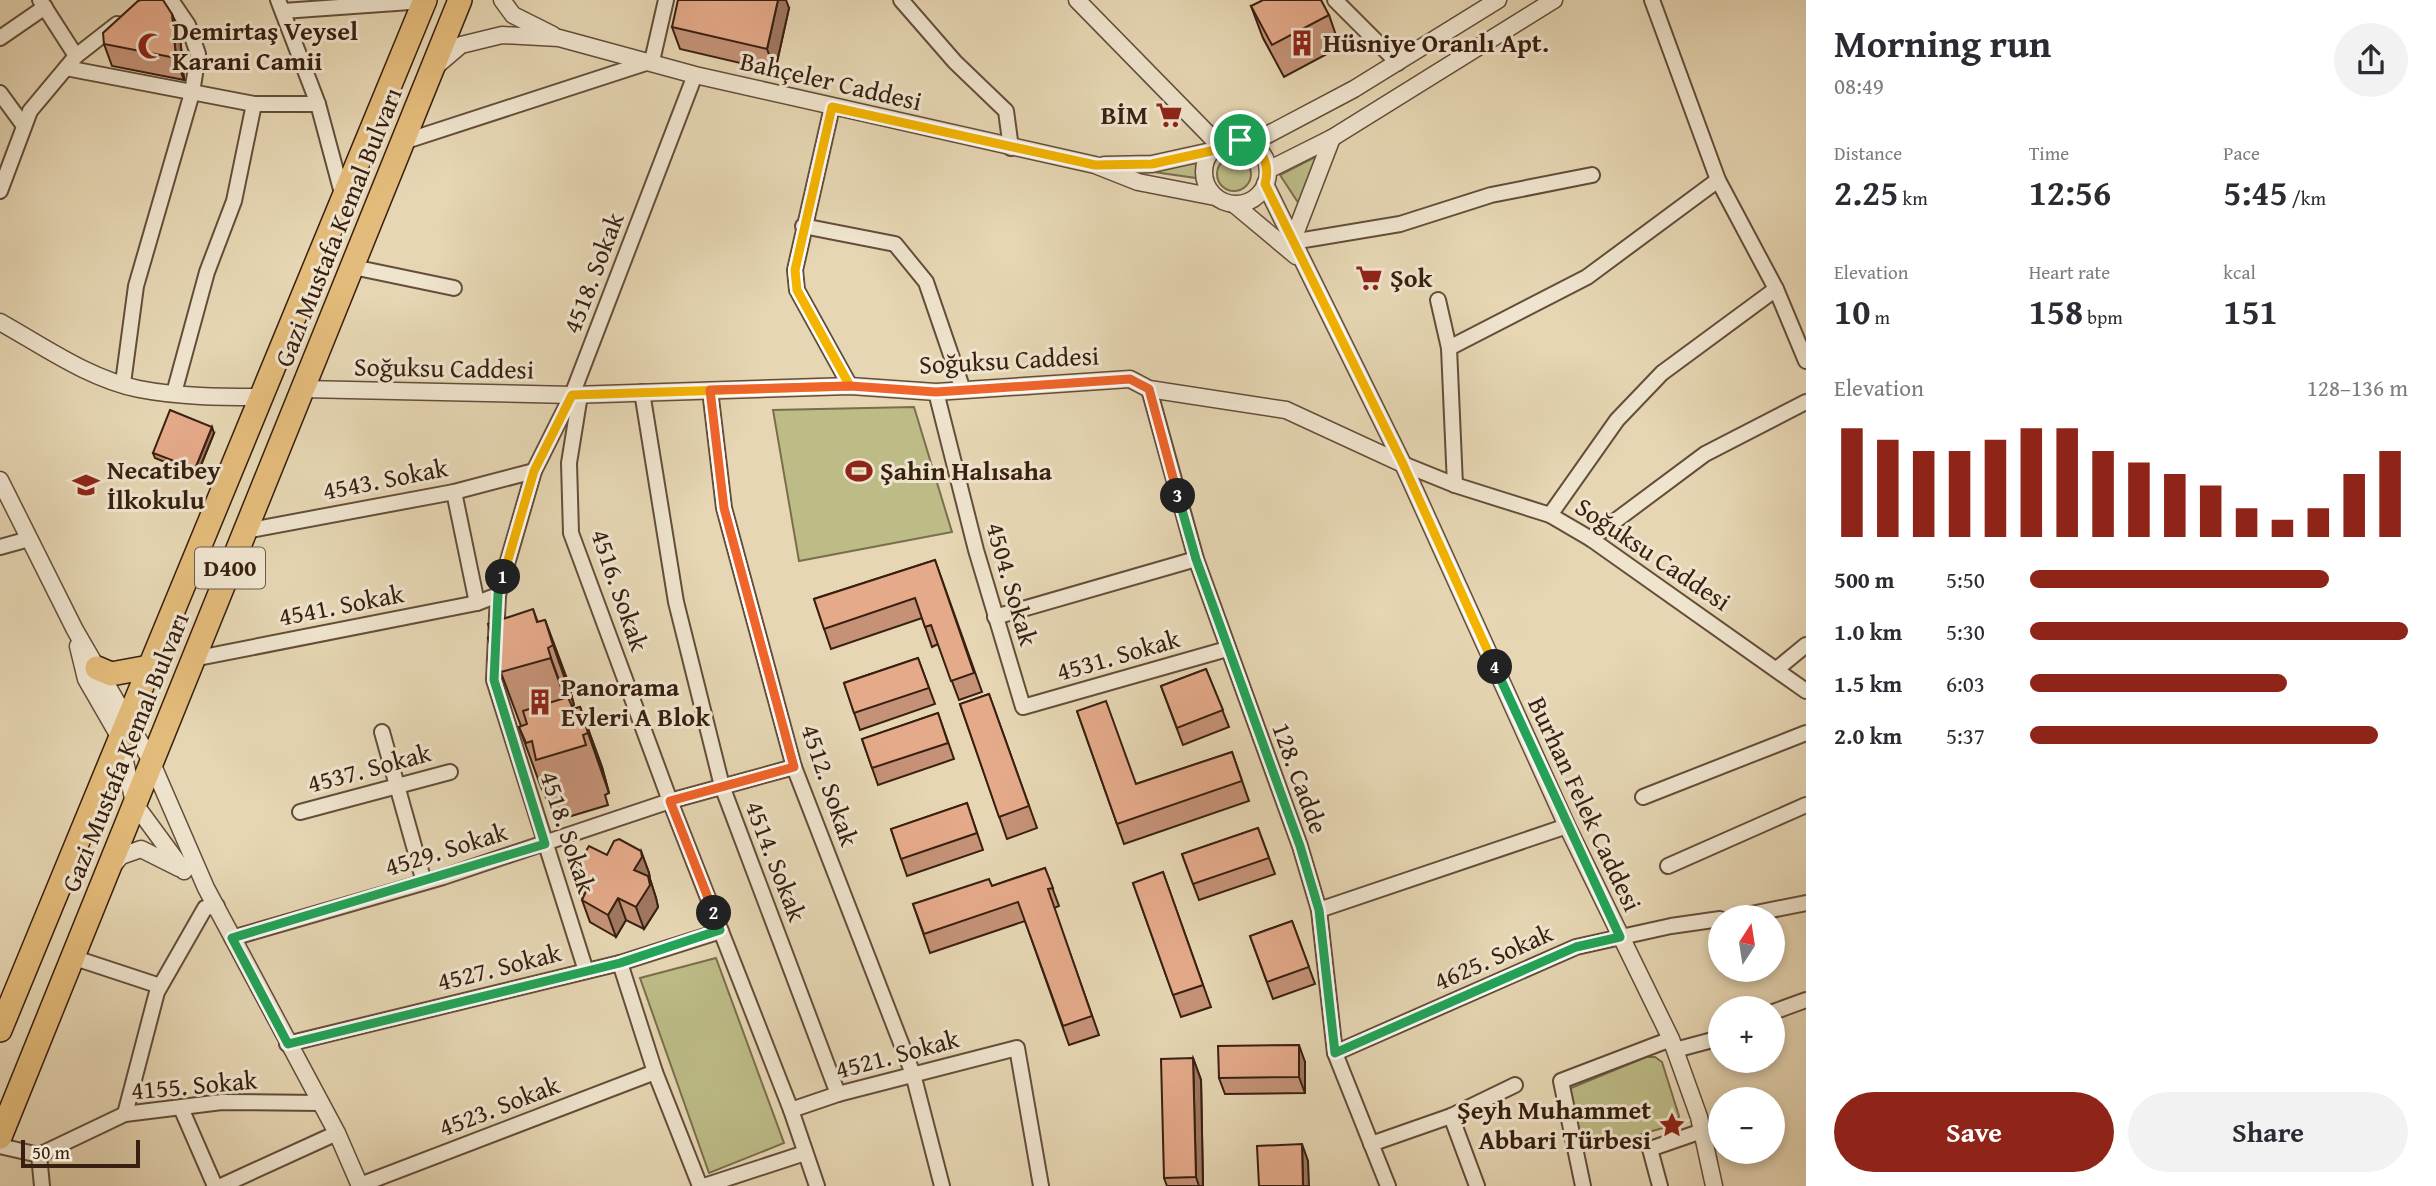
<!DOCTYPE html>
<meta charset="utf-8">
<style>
:root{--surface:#fff;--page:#f2f2f3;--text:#2b2b33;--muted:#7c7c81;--accent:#8f2418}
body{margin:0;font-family:"Gentium Book Plus",serif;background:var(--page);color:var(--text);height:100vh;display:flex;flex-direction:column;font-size:26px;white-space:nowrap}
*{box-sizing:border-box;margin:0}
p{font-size:23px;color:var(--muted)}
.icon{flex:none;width:38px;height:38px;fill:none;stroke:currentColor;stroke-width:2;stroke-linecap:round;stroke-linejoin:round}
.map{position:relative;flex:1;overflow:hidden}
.drawer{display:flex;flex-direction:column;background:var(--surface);width:630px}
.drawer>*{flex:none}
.needle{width:46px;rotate:12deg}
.controls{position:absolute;left:1708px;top:905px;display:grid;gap:14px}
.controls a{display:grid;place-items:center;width:77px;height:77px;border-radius:50%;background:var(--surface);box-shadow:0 4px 10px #0003;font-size:35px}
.scale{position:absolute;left:21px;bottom:18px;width:119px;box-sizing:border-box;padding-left:7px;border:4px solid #381f10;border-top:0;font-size:19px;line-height:24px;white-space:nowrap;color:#381f10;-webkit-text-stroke:5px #efe4ce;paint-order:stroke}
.pin{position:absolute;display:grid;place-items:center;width:60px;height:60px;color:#fff;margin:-30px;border:4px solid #fff;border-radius:50%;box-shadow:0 2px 7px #0007}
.km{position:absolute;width:35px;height:35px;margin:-18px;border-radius:50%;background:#222;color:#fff;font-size:19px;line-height:35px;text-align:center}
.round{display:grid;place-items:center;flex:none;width:74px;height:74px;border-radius:37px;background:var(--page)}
.headline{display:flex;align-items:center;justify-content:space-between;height:119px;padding:0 28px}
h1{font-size:38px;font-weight:700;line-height:52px}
.stats{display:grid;grid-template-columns:repeat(3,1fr);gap:10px;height:119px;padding:7px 28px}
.stats div{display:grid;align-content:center}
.stats b{font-size:35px;font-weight:700}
.stats small{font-size:19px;font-weight:400}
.stats p{font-size:19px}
.chart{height:196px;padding:14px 28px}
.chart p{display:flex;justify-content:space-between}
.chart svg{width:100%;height:126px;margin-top:7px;stroke:var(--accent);stroke-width:6}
.action{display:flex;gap:14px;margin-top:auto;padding:14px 28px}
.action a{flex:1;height:80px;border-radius:42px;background:var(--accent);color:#fff;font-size:28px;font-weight:700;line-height:80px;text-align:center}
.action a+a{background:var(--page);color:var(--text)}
ul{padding:0 28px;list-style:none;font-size:23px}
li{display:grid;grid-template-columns:112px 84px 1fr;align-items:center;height:52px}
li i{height:18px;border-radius:9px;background:var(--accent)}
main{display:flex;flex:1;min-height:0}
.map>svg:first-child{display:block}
</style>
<main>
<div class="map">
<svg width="1806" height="1186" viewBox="0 0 1806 1186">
<rect width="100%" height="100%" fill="#e6d6b3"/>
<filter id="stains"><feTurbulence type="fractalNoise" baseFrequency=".00286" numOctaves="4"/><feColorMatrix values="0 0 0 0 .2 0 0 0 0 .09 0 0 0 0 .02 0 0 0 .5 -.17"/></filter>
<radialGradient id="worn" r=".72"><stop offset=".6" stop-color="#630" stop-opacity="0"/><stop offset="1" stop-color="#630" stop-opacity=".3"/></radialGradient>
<g fill="#bdbc87" stroke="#7a6e4c" stroke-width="2">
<polygon points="1317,156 1299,204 1280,175"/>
<circle cx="1234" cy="174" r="17"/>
<polygon points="1198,163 1196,178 1140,170"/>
<polygon points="914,407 952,532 799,561 773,410"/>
<polygon points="716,958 784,1143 709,1173 640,978"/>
<path d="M1646,1057H1655L1662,1062L1679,1116L1677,1124L1590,1149C1577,1138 1566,1105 1571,1088Z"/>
</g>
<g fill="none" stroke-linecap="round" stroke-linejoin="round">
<g stroke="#644d39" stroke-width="18">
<g id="minor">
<polyline points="40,0 76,56"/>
<polyline points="278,0 318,104 343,197"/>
<polyline points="901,0 955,62 1006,111 1011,148"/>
<polyline points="1335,0 1398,63"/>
<polyline points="1652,0 1718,180 1776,289 1806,361"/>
<polyline points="283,11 424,1"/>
<polyline points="0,38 45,7"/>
<polyline points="66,68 254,104 318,104"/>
<polyline points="0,93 24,126"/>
<polyline points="832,107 795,270 797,290 850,386"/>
<polyline points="403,142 652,61 666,0"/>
<polyline points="0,191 30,111 76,56 117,24"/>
<polyline points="803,226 895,244 926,282 963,390"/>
<polyline points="1292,242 1400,224 1491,195 1592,175"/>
<polyline points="353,267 454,288"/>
<polyline points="1438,300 1449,348 1455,485"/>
<polyline points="1449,348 1587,277 1718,180"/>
<polyline points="123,383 136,286 192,93 198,54 188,25 171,0"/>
<polyline points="1149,389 1196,559 1300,846 1319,910 1335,1053 1388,1186"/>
<polyline points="710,390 724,508 794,767 913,1074 942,1186"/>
<polyline points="642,392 676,602 722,786 838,1094"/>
<polyline points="936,392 976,550 1023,707 1227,649"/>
<polyline points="174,393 207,272 234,201 254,104"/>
<polyline points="580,395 569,463 571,533 670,801 791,1110 817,1186"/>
<polyline points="1403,464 1455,485 1550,515 1591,539 1806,691"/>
<polyline points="454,492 477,603"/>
<polyline points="1550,515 1617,420 1662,373 1776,289"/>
<polyline points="245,531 454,492 534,471"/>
<polyline points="1591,539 1705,454 1806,402"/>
<polyline points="0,547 29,539"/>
<polyline points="995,617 1196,559"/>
<polyline points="193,659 477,603 498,595"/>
<polyline points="1778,668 1806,645"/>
<polyline points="382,732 424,882"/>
<polyline points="1643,797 1806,733"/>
<polyline points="300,812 450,772"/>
<polyline points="1668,866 1806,805"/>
<polyline points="1319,910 1567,826"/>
<polyline points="1736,917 1806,903"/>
<polyline points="232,938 443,877 670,801 794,767"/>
<polyline points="72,957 160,986"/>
<polyline points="620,963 655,1072 700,1186"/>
<polyline points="586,971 494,680 498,595 534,471 572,395 695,75"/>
<polyline points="1773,1012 1806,1000"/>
<polyline points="287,1044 620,963 721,931"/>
<polyline points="1675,1050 1720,1038"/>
<polyline points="1335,1053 1576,947 1671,926 1720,919"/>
<polyline points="181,1108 215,1186"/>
<polyline points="791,1110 838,1094 1017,1048 1041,1186"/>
<polyline points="125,1114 157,992 205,908 217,906"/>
<polyline points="1451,1116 1477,1186"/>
<polyline points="1371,1144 1451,1116 1515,1085"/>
<polyline points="0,1146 39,1155 125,1114 222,1102 321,1103"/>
<polyline points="39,1155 42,1186"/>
<polyline points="360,1185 655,1072"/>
<polyline points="221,1186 337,1133"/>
<polyline points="704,1186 805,1153"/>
<polyline points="1583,1186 1561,1081 1671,1039"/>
<polyline points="1660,1186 1650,1149 1702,1131"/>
</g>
</g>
<g stroke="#644d39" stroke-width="19">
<g id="tertiary">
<polyline points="502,0 513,15 553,35"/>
<polyline points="1077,0 1219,145"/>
<polyline points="434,68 461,45 502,35 559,38 695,75 1095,165 1138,182 1215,197"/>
<circle cx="1236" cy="172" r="32"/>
<polyline points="1250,144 1354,89 1498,0"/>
<polyline points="1104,165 1152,164 1211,151"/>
<polyline points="1268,170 1332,138 1554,0"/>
<polyline points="1265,184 1403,464 1567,826 1671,1039 1699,1117 1714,1186"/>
<polyline points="1235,205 1296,256"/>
<polyline points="1292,242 1332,138"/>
<path d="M0,322C43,346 89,379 139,389C180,397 221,397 262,397"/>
<polyline points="303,389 572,395 850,386 936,392 1130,379 1149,389 1286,410 1403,464"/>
<polyline points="0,480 75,630 151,761 206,888 337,1133 360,1186"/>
<polyline points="78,646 86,679 120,738 134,803 184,871"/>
<polyline points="111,868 121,856 141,849 179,868"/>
</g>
</g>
<g stroke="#381f10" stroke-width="26">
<g id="trunk">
<polyline points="97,668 111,674 149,667"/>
<polyline points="0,1030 425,0"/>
<polyline points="0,1137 460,0"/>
</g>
</g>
<use href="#minor" stroke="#efe4ce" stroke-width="14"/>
<use href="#tertiary" stroke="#efe4ce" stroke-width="16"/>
<use href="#trunk" stroke="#e3bb7a" stroke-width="23"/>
</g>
<g fill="#c59277" stroke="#381f10" stroke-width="2">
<polygon points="1251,6 1329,15 1340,47 1284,77 1263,38"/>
<polygon points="789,8 775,71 680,49 672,27"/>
<polygon points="172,14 180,36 184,80 112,66 104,44"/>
<polygon points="214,433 197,475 155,458 153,453"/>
<polygon points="935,560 982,692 959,700 938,644 932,647 922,618 831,649 814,599"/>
<polygon points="545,620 567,679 574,705 572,706 573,709 580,707 602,767 609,793 605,795 608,805 558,820 551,801 548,802 541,787 519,727 521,726 488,638"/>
<polygon points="918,658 935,704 860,730 844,683"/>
<polygon points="1206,669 1229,727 1183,745 1161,686"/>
<polygon points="989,694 1037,828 1007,839 960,704"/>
<polygon points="1077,711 1136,784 1232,752 1249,801 1124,844"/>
<polygon points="938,713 954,759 878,785 862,739"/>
<polygon points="967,803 983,850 907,876 891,829"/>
<polygon points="1258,828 1275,874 1199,900 1182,854"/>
<polygon points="641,851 649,873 650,879 656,898 658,907 644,929 626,920 616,937 590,922 582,900 583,897 580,896 572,874 607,855"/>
<polygon points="1045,868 1059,906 1054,908 1099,1035 1069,1045 1025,921 930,953 913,904 992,886"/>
<polygon points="1163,872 1211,1007 1181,1017 1133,883"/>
<polygon points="1292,921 1315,984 1273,999 1250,936"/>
<polygon points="1193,1058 1201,1080 1203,1186 1167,1186 1164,1178"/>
<polygon points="1305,1062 1305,1093 1225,1094 1219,1078"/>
</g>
<g fill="#a07761" stroke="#381f10" stroke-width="2">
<polygon points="778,0 786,0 789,8 775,71 767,49"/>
<polygon points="172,14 180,36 184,80 176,58"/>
<polygon points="212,427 214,433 197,475 195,469"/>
<polygon points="533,609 569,707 572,718"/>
<polygon points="545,620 567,679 574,705 553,645"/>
<polygon points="580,707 602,767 609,793 588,733"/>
<polygon points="641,851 649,873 650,879 656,898 658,907 644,929 636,907 634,870"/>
<polygon points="618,898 626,920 616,937 608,915"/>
<polygon points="1299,1045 1305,1062 1305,1093 1299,1077"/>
<polygon points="1193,1058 1201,1080 1203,1186 1199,1186 1196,1177"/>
<polygon points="1302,1144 1308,1161 1309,1186 1303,1186"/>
</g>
<g fill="#e5aa8a" stroke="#381f10" stroke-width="2">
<polygon points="141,0 163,0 172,14 176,58 104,44 103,33 138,1"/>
<polygon points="678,0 778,0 767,49 672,27"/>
<polygon points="1263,0 1321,0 1329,15 1272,45 1251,6"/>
<polygon points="170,410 212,427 195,469 153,453"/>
<polygon points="935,560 974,673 951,681 931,625 925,627 915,598 824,629 814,599"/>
<polygon points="533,609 537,622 545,620 553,645 548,648 551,658 501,672 488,638 492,637 488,624"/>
<polygon points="918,658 929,688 854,713 844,683"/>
<polygon points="1206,669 1223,710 1177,728 1161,686"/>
<polygon points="989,694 1029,806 999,817 960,704"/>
<polygon points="568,697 573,709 580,707 588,733 583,735 586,745 536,760 532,741 526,743 519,727 527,724 523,711"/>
<polygon points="1106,701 1136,784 1232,752 1242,781 1117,824 1077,711"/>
<polygon points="938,713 948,743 872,768 862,739"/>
<polygon points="967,803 977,833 901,859 891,829"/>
<polygon points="1258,828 1269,858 1193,884 1182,854"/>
<polygon points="619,839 641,851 642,857 634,870 648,876 650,885 636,907 618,898 608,915 582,900 590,882 572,874 589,846 607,855 614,841"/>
<polygon points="1045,868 1053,888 1048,889 1092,1016 1063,1026 1018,902 924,934 913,904 989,879 992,886"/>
<polygon points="1163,872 1203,985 1173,995 1133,883"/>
<polygon points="1292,921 1309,967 1267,982 1250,936"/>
<polygon points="1299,1045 1299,1077 1219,1078 1218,1046"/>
<polygon points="1193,1058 1196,1177 1164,1178 1161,1059"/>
<polygon points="1302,1144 1303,1186 1259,1186 1257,1146"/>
</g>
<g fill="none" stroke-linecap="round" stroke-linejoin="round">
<g stroke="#fff" stroke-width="14">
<polyline id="split-1" points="503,577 534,471 572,395 850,386 797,290 795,270 832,107 1095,165 1152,164 1211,151 1229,141 1240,140"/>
</g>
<g stroke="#fff" stroke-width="14">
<polyline id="split-2" points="503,577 498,594 494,680 545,844 232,938 288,1044 620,963 720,930 714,913"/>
</g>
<g stroke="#fff" stroke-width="14">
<polyline id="split-3" points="714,913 670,801 794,767 724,508 710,390 850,386 936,392 1130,379 1149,389 1178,496"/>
</g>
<g stroke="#fff" stroke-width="14">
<polyline id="split-4" points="1178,496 1196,559 1300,846 1319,910 1335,1053 1576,947 1620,937 1495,667"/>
</g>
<g stroke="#fff" stroke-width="14">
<path id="split-5" d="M1240,140C1261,147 1271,162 1265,184L1403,464L1495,667"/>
</g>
<use href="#split-1" stroke="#f5b400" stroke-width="9"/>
<use href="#split-2" stroke="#22a559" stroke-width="9"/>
<use href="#split-3" stroke="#f0652b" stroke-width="9"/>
<use href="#split-4" stroke="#22a559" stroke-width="9"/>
<use href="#split-5" stroke="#f5b400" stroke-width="9"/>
</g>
<defs>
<g id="building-bare" transform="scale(2.1)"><path d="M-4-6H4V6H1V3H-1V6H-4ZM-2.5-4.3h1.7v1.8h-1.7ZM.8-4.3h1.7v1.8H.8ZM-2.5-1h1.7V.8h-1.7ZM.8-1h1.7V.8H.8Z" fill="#8f2418" stroke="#efe4ce" stroke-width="2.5" paint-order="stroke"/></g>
<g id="mosque-bare" transform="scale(2.1)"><path d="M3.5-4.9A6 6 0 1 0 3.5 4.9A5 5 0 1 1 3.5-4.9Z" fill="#8f2418" stroke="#efe4ce" stroke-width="2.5" paint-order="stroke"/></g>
<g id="supermarket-bare" transform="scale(2.1)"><path d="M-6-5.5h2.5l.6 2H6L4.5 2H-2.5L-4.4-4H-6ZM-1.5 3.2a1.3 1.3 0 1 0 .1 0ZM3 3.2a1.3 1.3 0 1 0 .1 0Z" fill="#8f2418" stroke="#efe4ce" stroke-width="2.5" paint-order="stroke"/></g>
<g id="stadium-bare" transform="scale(2.1)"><path d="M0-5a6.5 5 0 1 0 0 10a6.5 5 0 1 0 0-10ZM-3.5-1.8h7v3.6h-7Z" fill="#8f2418" stroke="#efe4ce" stroke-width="2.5" paint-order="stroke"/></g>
<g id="school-bare" transform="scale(2.1)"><path d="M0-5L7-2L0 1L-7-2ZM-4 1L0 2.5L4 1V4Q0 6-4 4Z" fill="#8f2418" stroke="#efe4ce" stroke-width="2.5" paint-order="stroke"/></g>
<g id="sight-bare" transform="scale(2.1)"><path d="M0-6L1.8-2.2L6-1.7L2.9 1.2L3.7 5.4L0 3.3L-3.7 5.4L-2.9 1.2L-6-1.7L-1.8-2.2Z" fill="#8f2418" stroke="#efe4ce" stroke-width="2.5" paint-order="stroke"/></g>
</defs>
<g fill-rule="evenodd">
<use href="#building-bare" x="1302" y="43"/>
<use href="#mosque-bare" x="151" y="46"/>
<use href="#supermarket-bare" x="1169" y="115"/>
<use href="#supermarket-bare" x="1369" y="278"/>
<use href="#stadium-bare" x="859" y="471"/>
<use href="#school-bare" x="86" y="485"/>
<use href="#building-bare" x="540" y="702"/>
<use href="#sight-bare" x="1672" y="1125"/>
</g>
<g text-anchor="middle" stroke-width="6" stroke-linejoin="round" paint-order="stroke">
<rect fill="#efe4ce" stroke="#6f5a49" stroke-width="2" x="195" y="547.5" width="70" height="41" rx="5"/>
<g font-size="24" font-weight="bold" fill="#381f10">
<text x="230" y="576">D400</text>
</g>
<g font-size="26" font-weight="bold" fill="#381f10" stroke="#efe4ce" text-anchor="start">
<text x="172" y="40">Demirtaş Veysel<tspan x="172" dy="30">Karani Camii</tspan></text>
<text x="1323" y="52">Hüsniye Oranlı Apt.</text>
<text x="1148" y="124" text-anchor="end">BİM</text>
<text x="1390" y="287">Şok</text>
<text x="107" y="479">Necatibey<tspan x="107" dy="30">İlkokulu</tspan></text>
<text x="880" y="480">Şahin Halısaha</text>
<text x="561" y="696">Panorama<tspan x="561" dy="30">Evleri A Blok</tspan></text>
<text x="1651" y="1119" text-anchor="end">Şeyh Muhammet<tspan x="1651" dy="30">Abbari Türbesi</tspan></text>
</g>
<g font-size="26" fill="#381f10" stroke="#efe4ce">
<text transform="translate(831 81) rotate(13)" y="9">Bahçeler Caddesi</text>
<text transform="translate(338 227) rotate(-68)" y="9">Gazi Mustafa Kemal Bulvarı</text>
<text transform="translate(593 273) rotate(-69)" y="9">4518. Sokak</text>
<text transform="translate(1009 360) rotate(-3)" y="9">Soğuksu Caddesi</text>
<text transform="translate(444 368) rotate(1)" y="9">Soğuksu Caddesi</text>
<text transform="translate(385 479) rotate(-11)" y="9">4543. Sokak</text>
<text transform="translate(1653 554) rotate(34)" y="9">Soğuksu Caddesi</text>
<text transform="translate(1012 584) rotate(74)" y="9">4504. Sokak</text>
<text transform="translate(620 590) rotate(71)" y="9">4516. Sokak</text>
<text transform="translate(341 605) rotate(-11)" y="9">4541. Sokak</text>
<text transform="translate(1118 655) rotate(-16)" y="9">4531. Sokak</text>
<text transform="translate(125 752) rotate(-68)" y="9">Gazi Mustafa Kemal Bulvarı</text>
<text transform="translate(369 768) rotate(-15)" y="9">4537. Sokak</text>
<text transform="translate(1300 778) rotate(70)" y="9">128. Cadde</text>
<text transform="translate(830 785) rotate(71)" y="9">4512. Sokak</text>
<text transform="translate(1585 804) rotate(65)" y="9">Burhan Felek Caddesi</text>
<text transform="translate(568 832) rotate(72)" y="9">4518. Sokak</text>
<text transform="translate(446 849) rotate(-17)" y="9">4529. Sokak</text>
<text transform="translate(776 861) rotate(69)" y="9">4514. Sokak</text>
<text transform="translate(1493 957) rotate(-24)" y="9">4625. Sokak</text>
<text transform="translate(499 967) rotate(-14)" y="9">4527. Sokak</text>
<text transform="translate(897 1054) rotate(-15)" y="9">4521. Sokak</text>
<text transform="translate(194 1085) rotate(-5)" y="9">4155. Sokak</text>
<text transform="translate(499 1106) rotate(-21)" y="9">4523. Sokak</text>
</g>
</g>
<rect width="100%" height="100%" filter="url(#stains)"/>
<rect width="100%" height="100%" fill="url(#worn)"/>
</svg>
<div class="controls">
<a><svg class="needle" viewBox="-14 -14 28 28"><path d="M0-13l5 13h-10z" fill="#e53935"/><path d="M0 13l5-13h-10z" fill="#7c7c81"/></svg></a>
<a>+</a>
<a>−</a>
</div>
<div class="scale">50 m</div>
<div class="pin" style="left:1240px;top:140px;background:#1e9e55"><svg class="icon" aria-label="arrive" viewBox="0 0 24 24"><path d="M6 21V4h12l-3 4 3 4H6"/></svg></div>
<b class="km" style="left:503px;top:577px">1</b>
<b class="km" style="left:714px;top:913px">2</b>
<b class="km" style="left:1178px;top:496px">3</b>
<b class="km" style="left:1495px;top:667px">4</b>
</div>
<section class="drawer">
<div class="headline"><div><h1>Morning run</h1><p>08:49</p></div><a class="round"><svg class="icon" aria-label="share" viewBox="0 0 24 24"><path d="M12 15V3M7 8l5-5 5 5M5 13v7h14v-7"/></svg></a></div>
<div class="stats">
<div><p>Distance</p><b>2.25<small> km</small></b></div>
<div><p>Time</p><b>12:56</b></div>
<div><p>Pace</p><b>5:45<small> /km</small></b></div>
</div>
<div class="stats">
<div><p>Elevation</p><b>10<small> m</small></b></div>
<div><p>Heart rate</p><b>158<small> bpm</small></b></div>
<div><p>kcal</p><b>151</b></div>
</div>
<div class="chart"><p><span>Elevation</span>128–136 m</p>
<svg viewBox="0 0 160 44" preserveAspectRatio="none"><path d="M5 44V6M15 44V10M25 44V14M35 44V14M45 44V10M55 44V6M65 44V6M75 44V14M85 44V18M95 44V22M105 44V26M115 44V34M125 44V38M135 44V34M145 44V22M155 44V14"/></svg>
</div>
<ul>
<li><b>500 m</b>5:50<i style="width:79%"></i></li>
<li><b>1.0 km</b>5:30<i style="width:100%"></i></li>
<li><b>1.5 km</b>6:03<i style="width:68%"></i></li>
<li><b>2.0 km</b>5:37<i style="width:92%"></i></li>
</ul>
<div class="action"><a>Save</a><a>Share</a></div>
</section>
</main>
